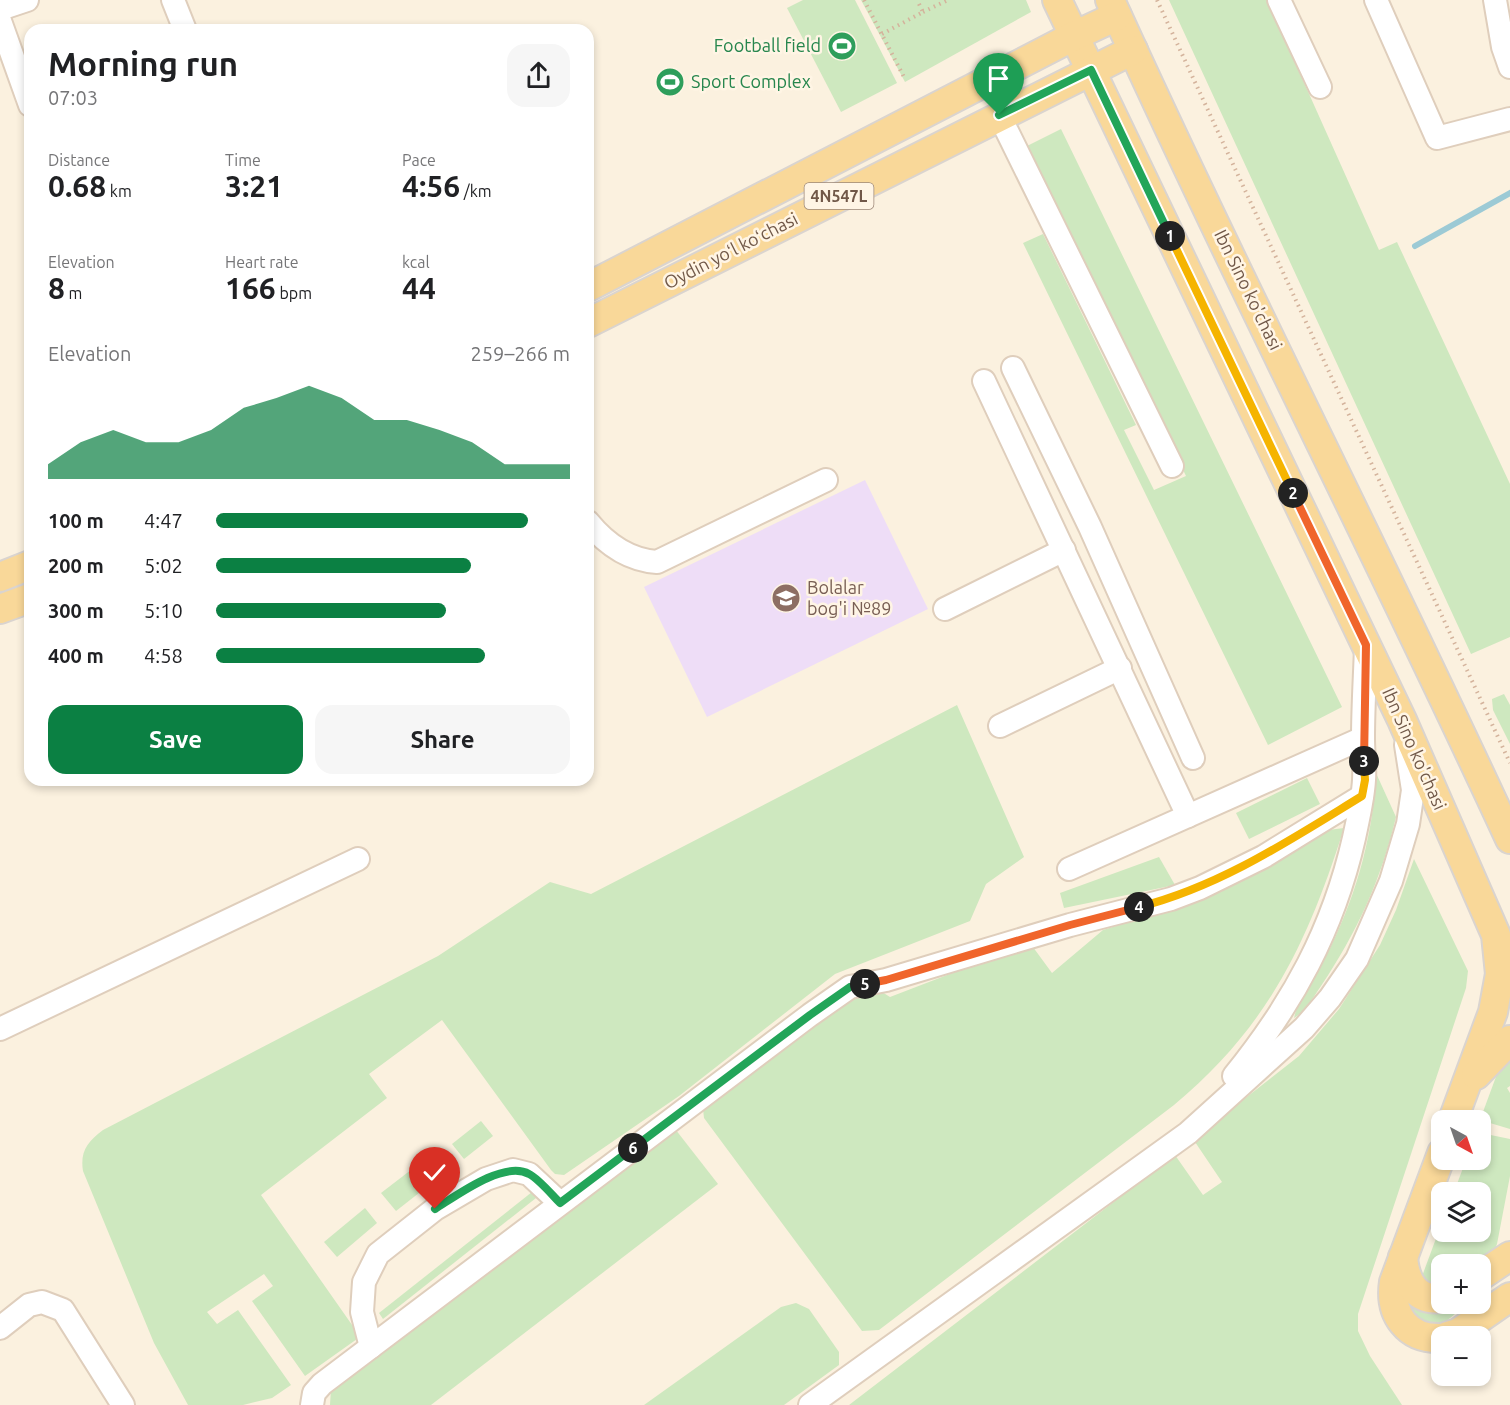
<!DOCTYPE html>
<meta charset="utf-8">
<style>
:root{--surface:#fff;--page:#f6f6f6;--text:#202124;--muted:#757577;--accent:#0b8043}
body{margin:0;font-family:Ubuntu,sans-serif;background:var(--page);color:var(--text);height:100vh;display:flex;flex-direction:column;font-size:22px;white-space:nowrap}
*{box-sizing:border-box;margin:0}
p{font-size:20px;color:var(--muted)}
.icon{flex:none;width:33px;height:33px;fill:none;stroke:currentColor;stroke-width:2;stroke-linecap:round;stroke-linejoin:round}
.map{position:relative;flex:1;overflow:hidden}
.side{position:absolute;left:24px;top:24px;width:570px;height:762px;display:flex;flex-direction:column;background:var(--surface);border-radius:18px;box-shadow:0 3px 9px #0003}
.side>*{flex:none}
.needle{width:39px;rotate:140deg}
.fabs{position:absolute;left:1431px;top:1110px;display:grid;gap:12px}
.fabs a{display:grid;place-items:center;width:60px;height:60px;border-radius:12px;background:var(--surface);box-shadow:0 3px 9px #0003;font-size:30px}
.pin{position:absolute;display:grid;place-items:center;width:51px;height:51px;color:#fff;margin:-62px -26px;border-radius:50% 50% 50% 0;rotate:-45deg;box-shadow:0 0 6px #0007}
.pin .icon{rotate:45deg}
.km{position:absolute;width:30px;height:30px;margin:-15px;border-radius:50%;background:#222;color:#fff;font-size:16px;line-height:30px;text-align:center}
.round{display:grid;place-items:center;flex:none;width:63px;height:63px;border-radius:18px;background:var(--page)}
.overview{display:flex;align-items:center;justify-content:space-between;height:102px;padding:0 24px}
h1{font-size:33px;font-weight:700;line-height:45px}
.stats{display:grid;grid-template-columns:repeat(3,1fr);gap:9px;height:102px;padding:6px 24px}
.stats div{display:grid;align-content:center}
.stats b{font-size:30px;font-weight:700}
.stats small{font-size:16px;font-weight:400}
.stats p{font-size:16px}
.chart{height:168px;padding:12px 24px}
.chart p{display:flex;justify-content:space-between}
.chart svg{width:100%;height:108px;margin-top:6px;fill:var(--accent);opacity:.7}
.action{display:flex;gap:12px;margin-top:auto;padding:12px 24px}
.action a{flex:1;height:69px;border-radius:18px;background:var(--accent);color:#fff;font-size:24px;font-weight:700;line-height:69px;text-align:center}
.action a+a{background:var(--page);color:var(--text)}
ul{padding:0 24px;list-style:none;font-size:20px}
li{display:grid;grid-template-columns:96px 72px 1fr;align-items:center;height:45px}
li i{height:15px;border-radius:8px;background:var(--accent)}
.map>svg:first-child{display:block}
</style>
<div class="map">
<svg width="1510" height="1405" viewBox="0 0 1510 1405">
<rect width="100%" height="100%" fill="#fbf1df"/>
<polygon fill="#eeddf7" points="865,480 928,609 707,717 644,587"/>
<g fill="#cee8bf">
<polygon points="803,0 855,0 897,83 841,112 787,8"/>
<polygon points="861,0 1026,0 1031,12 905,82"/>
<polygon points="1169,0 1267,0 1379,250 1397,242 1510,484 1510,637 1471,654"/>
<polygon points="1061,129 1342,707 1268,745 1023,243 1043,234 1136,425 1124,430 1154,490 1186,476 1027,146"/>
<polygon points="1504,694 1510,705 1510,744 1493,710 1492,699"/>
<path d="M957,705L1024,857L986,884L970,921L835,974L679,1096L564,1175L555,1174L551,1170L442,1020L369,1074L387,1098L261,1195L357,1332V1339L305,1376L252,1301L273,1286L264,1274L207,1312L217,1324L238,1310L291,1385L272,1398L243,1405H188L154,1343L83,1171C80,1152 87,1142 103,1130L438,956L550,882L591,894Z"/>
<path d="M1376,773L1396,817C1381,880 1357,932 1321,986C1314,996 1305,1012 1294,1018L1296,1010C1329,956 1356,899 1368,837C1373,816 1374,794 1376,773Z"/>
<polygon points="1307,778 1320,804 1249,839 1236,813"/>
<path d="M1344,828C1308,942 1268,1027 1174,1105L879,1330L862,1331L704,1118L703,1109L852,994L882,992L890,997L1030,943L1052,973L1103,930L1187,904L1328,830Z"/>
<polygon points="1159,857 1175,885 1064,908 1060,893"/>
<polygon points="1414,859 1468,971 1466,988 1358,1314 1358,1331 1370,1356 1402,1405 849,1405 1175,1155 1203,1195 1222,1182 1193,1139 1299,1056 1339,1009 1380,945 1396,910"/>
<polygon points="1510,1056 1510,1086 1507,1088 1510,1093 1510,1129 1480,1120 1497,1074"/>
<polygon points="481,1121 493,1136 464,1159 452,1144"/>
<polygon points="672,1125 718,1184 431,1405 330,1405 331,1389"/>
<path d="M1481,1133L1510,1139V1176L1497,1244C1489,1267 1461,1264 1442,1264L1441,1286L1432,1288L1421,1279L1441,1225L1442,1232H1480V1192H1454L1466,1160H1480Z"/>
<polygon points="433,1153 447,1171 396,1211 381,1193"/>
<polygon points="532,1192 536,1198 383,1319 379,1313"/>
<polygon points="365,1208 377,1223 337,1257 324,1242"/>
<polygon points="1411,1301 1449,1309 1457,1305 1461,1309 1444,1323 1432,1326 1408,1312"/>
<polygon points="796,1303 809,1309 839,1352 839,1365 784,1405 644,1405 781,1307"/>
</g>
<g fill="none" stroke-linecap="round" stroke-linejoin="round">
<polyline stroke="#9ccad5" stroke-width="6" points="1415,246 1510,193"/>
<g stroke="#dfcebc" stroke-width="26">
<g id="minor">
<polyline points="173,0 185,30"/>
<polyline points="1279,0 1320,87"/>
<polyline points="1376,0 1437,138 1510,119"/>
<polyline points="1495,0 1503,47 1510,67"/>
<polyline points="0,9 27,0"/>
<polyline points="0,21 30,105"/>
<polyline points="999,115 1172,466"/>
<polyline points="1013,368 1090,527 1193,758"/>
<polyline points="984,381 1188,816"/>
<path d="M588,522C606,544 628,560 657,562L826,480"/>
<polyline points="945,609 1064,550"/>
<polyline points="1000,726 1120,668"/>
<polyline points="1069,869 1363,738"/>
<polyline points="0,1029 358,859"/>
<path d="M1234,1076C1293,1003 1333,930 1354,838C1358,819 1363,799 1364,780C1365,766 1363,752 1363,738C1363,708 1365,677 1366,647"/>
<polyline points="0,1328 29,1305 42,1302 63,1310 123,1405"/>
<polyline points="371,1347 362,1312 364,1282 378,1254 435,1209 486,1179 513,1170 529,1174 560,1203"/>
<polyline points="312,1405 314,1393 322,1384 810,1015 850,987 886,980 1070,925 1171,899 1200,888 1263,857 1362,796"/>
<polyline points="810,1405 1188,1133 1304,1028 1330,998 1357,959 1391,881 1408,824 1413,790 1406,745"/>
</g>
</g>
<g stroke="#dad4cf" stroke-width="32">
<g id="major">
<polyline points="1057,0 1402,720 1496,935 1500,974 1493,1012 1453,1120"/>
<path d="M1110,0C1238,282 1380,557 1510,839"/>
<polyline points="588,287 1074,36 1117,16"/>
<polyline points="588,323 1133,50"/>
<polyline points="0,577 30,565"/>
<polyline points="0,609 30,598"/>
<polyline points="1476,1075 1510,1040"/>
<path d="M1442,1153L1394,1282C1389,1314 1407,1340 1442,1338"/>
<path d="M1403,1257C1405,1280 1415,1302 1442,1298"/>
<polyline points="1480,1276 1510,1256"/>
<polyline points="1448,1336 1458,1333 1510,1297"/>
</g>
</g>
<g stroke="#d4b39c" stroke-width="4" stroke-dasharray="1.5 4.5" stroke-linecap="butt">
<polyline points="864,0 905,79"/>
<polyline points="1157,0 1510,763"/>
<polyline points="923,12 948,0"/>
<polyline points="882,34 923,12 917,0"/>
</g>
<use href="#minor" stroke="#fff" stroke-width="22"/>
<use href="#major" stroke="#f9d899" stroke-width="28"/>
</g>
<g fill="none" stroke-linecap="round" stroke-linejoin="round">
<g stroke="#fff" stroke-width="12">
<polyline id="split-1" points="999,115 1091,70 1170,236"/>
</g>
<g stroke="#fff" stroke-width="12">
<polyline id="split-2" points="1170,236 1293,493"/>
</g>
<g stroke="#fff" stroke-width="12">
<polyline id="split-3" points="1293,493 1366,645 1364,761"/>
</g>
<g stroke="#fff" stroke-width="12">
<path id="split-4" d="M1139,907C1221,886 1290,840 1362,796L1365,780L1364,761"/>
</g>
<g stroke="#fff" stroke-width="12">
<polyline id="split-5" points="865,984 886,980 1070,925 1139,907"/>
</g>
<g stroke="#fff" stroke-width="12">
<polyline id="split-6" points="633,1148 810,1015 850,987 865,984"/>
</g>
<g stroke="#fff" stroke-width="12">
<path id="split-7" d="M435,1209C456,1196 504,1160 529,1174C539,1179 552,1195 560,1203L633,1148"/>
</g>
<use href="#split-1" stroke="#22a559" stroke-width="8"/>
<use href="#split-2" stroke="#f5b400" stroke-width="8"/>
<use href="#split-3" stroke="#f0652b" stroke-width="8"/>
<use href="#split-4" stroke="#f5b400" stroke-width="8"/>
<use href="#split-5" stroke="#f0652b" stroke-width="8"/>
<use href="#split-6" stroke="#22a559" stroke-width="8"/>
<use href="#split-7" stroke="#22a559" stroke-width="8"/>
</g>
<defs>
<g id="stadium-disc" transform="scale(1.5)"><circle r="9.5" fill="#2e9e5b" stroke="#fff5e5"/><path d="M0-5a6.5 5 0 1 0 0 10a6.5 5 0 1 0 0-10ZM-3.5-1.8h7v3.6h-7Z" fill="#fff"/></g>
<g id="school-disc" transform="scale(1.5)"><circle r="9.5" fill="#8d6e63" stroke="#fff5e5"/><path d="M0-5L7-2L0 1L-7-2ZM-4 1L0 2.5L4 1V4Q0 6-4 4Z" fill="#fff"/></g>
</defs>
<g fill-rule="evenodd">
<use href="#stadium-disc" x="842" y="46"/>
<use href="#stadium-disc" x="670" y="82"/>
<use href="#school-disc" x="786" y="598"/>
</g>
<g text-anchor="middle" stroke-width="5" stroke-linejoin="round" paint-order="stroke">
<rect fill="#fff5e5" stroke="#9c8777" stroke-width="1.5" x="804.5" y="183" width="69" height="26" rx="4.5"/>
<g font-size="16" font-weight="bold" fill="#715848">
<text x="839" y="202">4N547L</text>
</g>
<g font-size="18" fill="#27864d" stroke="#fff5e5" text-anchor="end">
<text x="821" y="52">Football field</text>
<text x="691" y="88" text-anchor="start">Sport Complex</text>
</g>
<g font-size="18" fill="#715848" stroke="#fff5e5">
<text transform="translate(731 251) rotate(-27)" y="6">Oydin yoʻl koʻchasi</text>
<text transform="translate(1248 290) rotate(64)" y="6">Ibn Sino ko'chasi</text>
<text transform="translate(1414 749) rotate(66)" y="6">Ibn Sino ko'chasi</text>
</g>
<g font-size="18" fill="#785e54" stroke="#fff5e5" text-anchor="start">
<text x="807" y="594">Bolalar<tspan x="807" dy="21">bog'i №89</tspan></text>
</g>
</g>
</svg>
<div class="fabs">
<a><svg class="needle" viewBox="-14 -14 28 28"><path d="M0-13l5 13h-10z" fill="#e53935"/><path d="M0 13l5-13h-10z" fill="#757577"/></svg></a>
<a><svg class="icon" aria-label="layers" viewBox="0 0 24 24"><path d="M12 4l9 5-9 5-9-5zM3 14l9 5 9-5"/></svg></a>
<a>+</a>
<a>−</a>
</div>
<div class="pin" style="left:999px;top:115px;background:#1e9e55"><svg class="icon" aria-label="arrive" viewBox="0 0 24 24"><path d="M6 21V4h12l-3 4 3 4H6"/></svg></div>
<div class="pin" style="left:435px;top:1209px;background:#d93025"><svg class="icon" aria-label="check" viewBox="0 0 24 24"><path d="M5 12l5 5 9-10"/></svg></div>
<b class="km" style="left:1170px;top:236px">1</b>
<b class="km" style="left:1293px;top:493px">2</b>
<b class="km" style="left:1364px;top:761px">3</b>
<b class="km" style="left:1139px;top:907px">4</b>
<b class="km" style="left:865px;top:984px">5</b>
<b class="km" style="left:633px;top:1148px">6</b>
<section class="side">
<div class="overview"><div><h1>Morning run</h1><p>07:03</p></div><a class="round"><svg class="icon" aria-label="share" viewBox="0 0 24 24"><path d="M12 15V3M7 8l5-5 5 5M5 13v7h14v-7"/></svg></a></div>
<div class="stats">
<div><p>Distance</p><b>0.68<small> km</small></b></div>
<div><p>Time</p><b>3:21</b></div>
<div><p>Pace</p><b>4:56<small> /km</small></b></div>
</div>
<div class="stats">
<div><p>Elevation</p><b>8<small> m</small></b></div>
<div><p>Heart rate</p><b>166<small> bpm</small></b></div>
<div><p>kcal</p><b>44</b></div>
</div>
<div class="chart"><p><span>Elevation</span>259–266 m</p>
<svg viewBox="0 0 160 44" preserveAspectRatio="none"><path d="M0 44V38L10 29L20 24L30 29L40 29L50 24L60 15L70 11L80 6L90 11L100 20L110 20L120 24L130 29L140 38L150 38L160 38V44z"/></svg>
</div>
<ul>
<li><b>100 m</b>4:47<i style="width:88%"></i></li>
<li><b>200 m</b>5:02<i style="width:72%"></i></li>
<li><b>300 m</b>5:10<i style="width:65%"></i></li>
<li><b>400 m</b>4:58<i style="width:76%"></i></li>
</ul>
<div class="action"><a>Save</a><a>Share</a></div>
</section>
</div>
